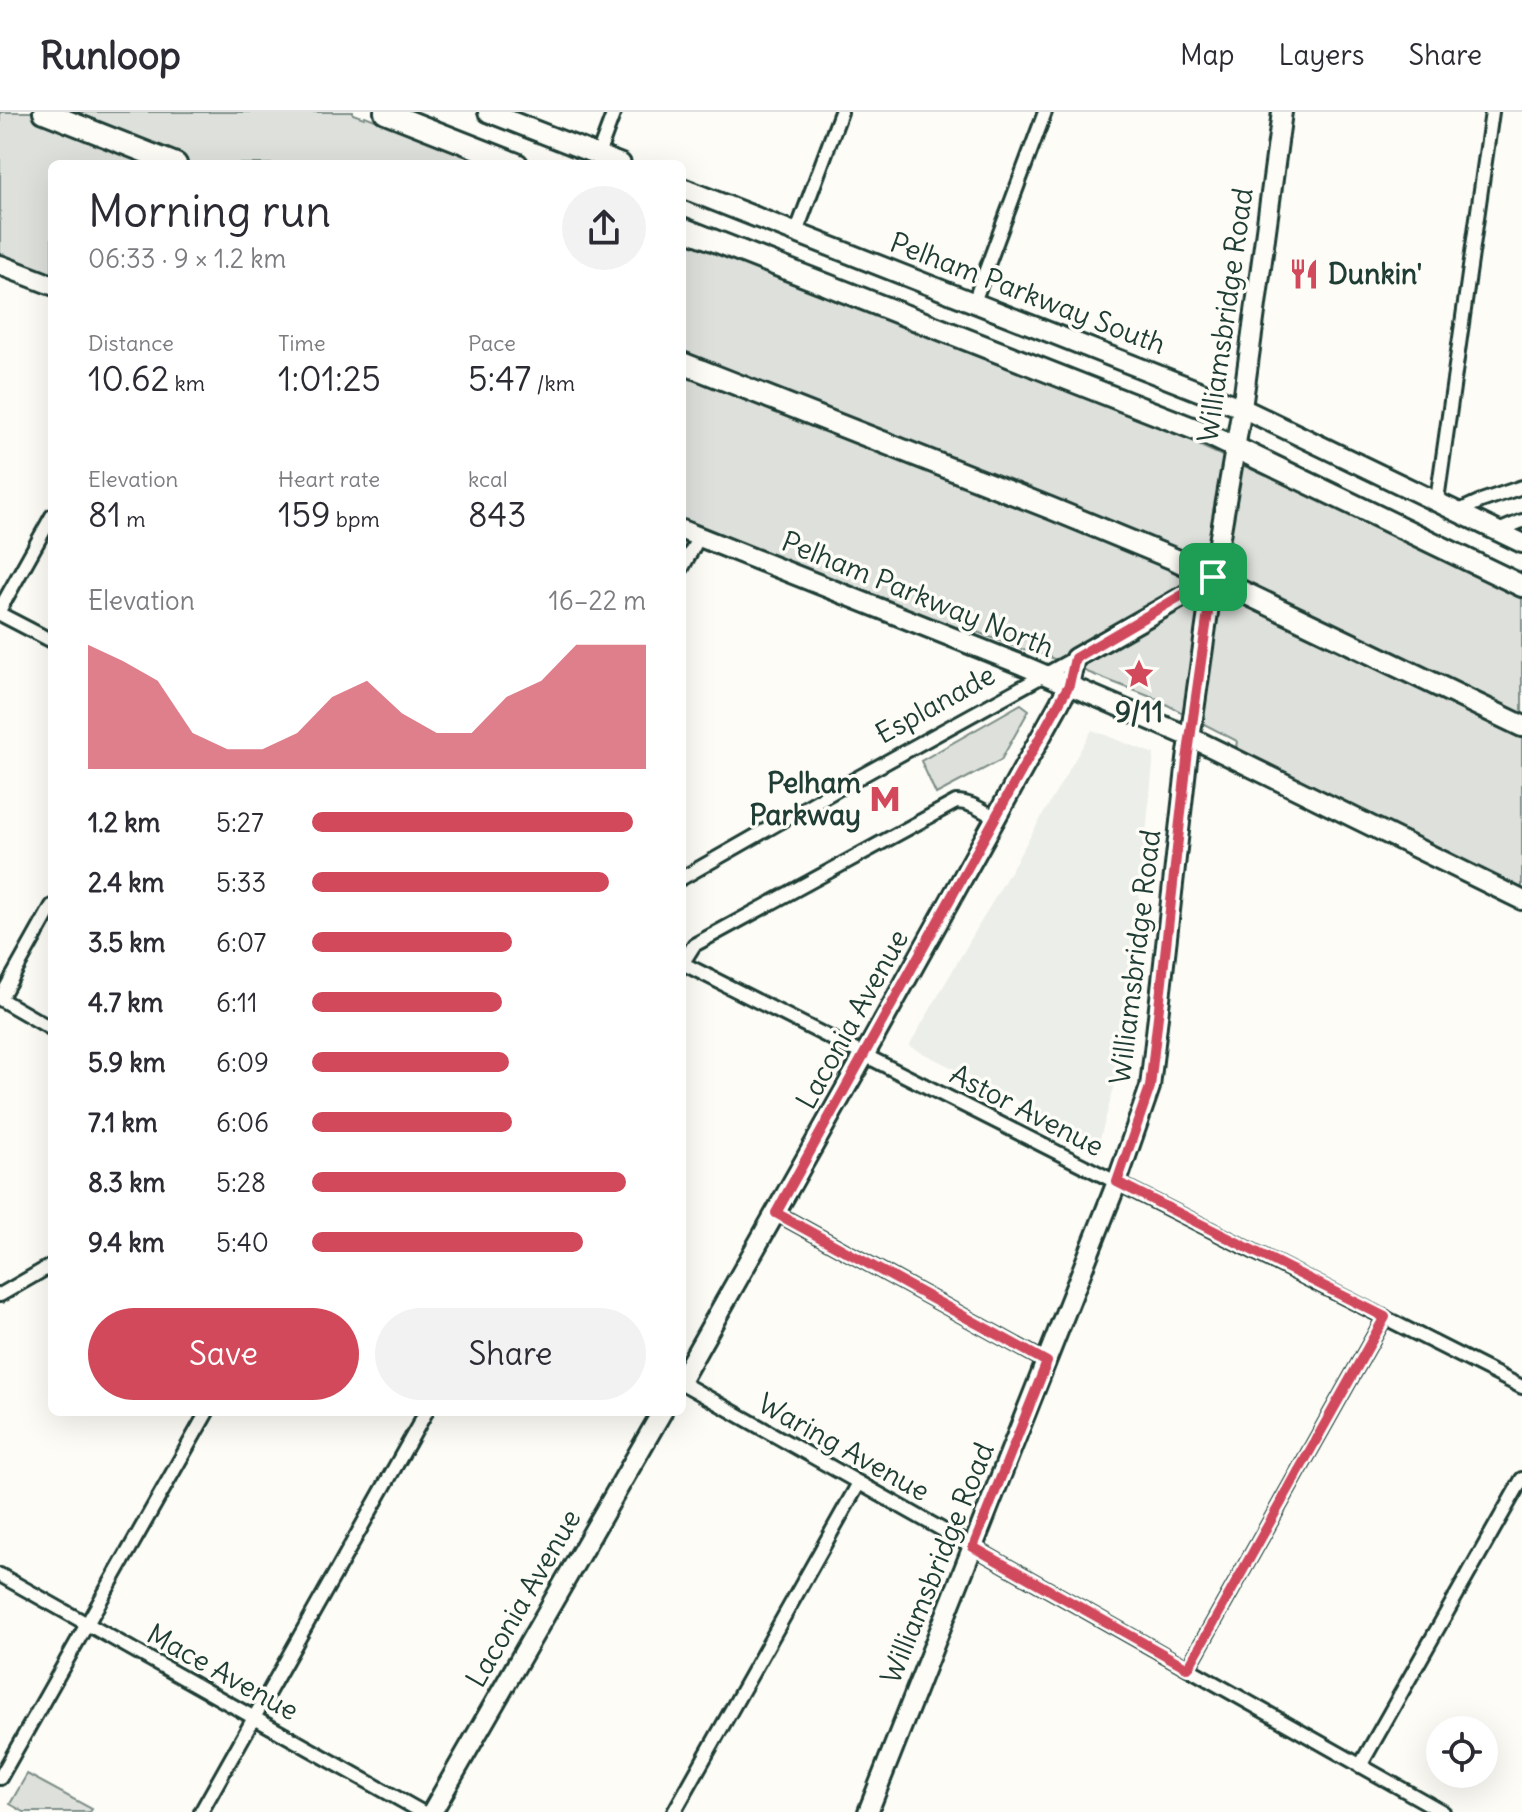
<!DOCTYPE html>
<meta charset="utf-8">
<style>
:root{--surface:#fff;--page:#f2f2f3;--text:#2b2b33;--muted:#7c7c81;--line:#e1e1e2;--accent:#d1495b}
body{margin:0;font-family:Delius,sans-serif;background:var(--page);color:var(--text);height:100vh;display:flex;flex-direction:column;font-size:30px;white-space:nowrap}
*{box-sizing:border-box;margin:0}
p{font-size:26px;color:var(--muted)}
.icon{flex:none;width:44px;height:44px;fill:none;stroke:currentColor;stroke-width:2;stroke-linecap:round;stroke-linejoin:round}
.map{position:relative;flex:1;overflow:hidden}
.side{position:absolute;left:48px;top:48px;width:638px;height:1256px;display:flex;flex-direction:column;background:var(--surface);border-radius:12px;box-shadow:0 8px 32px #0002}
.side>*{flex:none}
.tools{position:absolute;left:1426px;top:1604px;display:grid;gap:16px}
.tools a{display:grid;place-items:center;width:72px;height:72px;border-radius:50%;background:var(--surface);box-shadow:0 8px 32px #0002;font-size:40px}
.pin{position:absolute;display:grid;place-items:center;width:68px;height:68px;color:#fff;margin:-34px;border-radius:16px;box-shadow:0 4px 12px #0006}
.round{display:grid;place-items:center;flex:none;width:84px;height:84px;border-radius:42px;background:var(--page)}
.summary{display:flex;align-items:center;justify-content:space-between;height:136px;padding:0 40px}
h1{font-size:44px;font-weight:600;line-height:60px}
.figures{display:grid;grid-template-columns:repeat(3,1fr);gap:12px;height:136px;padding:8px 40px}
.figures div{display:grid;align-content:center}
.figures b{font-size:34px;font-weight:600}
.figures small{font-size:22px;font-weight:400}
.figures p{font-size:22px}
.chart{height:224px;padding:16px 40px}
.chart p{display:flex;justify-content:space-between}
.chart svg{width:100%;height:144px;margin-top:8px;fill:var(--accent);opacity:.7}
.action{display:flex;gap:16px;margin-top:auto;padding:16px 40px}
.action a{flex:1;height:92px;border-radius:48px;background:var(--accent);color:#fff;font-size:32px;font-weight:600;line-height:92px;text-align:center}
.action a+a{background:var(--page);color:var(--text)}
ul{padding:0 40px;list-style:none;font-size:26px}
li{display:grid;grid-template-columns:128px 96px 1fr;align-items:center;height:60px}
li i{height:20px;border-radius:10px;background:var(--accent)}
header{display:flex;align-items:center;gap:48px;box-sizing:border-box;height:112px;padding:0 40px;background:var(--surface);border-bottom:2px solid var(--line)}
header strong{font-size:38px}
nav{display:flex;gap:44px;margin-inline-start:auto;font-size:28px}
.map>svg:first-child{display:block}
</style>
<header>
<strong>Runloop</strong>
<nav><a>Map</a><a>Layers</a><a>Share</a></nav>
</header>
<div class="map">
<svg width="1522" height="1700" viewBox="0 0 1522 1700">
<rect width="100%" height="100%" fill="#fdfcf7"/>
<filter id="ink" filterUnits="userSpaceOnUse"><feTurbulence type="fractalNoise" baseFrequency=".0125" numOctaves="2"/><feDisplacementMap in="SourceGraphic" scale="16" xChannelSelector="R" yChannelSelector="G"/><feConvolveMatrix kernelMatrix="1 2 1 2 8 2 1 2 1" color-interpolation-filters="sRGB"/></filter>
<g filter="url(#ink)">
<polygon fill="#eceee9" points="1092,618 1154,642 1124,939 1099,1030 909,934"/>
<g fill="#dde0db" stroke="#7e8e88" stroke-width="2">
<polygon points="0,0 353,0 353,2 364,6 365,4 488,52 52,52 52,162 0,142"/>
<polygon points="682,128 1196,330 1196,332 1266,364 1267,362 1522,486 1522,777 1236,636 1237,629 1156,587 1031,538 1021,537 977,520 974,525 682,410"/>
<polygon points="1021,592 1029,598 1001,648 936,682 921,649"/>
<polygon points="27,1662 92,1697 90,1700 24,1700 10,1692"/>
</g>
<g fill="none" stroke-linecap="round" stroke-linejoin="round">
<g stroke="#1f3d34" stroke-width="18">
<g id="street">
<polyline points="598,43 614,0"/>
<polyline points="796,121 841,0"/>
<polyline points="974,190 1045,0"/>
<polyline points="1437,388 1492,0"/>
<polyline points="1459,399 1481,389 1522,375"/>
<polyline points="1498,419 1522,409"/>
<polyline points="682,456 699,425"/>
<polyline points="0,497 52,404"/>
<polyline points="0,502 52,529"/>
<polyline points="682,766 852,669 1075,546"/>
<polyline points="52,794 0,887 52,917"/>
<polyline points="682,851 1522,1275"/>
<path d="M682,852L694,833L956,690C971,690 983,699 996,706"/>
<polyline points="776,1101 1047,1250"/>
<polyline points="0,1183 52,1153"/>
<polyline points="682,1271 1443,1700"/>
<polyline points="0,1463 422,1700"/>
<polyline points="1188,1556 1385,1205"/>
<polyline points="1360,1654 1522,1367"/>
<polyline points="0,1666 207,1300"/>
<polyline points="201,1700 426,1300"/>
<polyline points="674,1700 859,1371"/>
</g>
</g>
<g stroke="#1f3d34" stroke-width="24">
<g id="secondary">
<polyline points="488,0 621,52"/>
<polyline points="682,76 1242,296 1522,431"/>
<polyline points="0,153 52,173"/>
<polyline points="682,418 1022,553 1190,625 1522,788"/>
<polyline points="682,1266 865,942 1059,592 1069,573 1075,546 1182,485 1213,465"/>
<polyline points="432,1700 662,1300"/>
<polyline points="868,1700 1117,1070 1150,975 1187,648 1213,465 1242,296 1282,0"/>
</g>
</g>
<g stroke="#1f3d34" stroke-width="26">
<g id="primary">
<polyline points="44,0 176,52"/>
<polyline points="385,0 517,52"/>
<polyline points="682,116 1205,321 1522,474"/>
<polyline points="682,251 1050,396 1174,447 1522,614"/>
</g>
</g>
<use href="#street" stroke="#fdfcf7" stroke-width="12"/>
<use href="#secondary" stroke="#fdfcf7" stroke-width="18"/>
<use href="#primary" stroke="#fdfcf7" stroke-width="20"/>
</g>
</g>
<g fill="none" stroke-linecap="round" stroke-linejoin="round" filter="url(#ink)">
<g stroke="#fff" stroke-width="16">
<polygon id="route" points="1213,465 1187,648 1150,975 1117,1070 1385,1205 1188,1556 973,1435 1047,1250 776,1101 1069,573 1075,546"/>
</g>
<use href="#route" stroke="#d1495b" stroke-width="10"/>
</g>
<defs>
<g id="restaurant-bare" transform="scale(2.4)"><path d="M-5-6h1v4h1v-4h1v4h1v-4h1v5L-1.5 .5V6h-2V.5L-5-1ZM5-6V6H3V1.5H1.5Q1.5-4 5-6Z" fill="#d1495b" stroke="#fdfcf7" stroke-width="2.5" paint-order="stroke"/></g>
<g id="sight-bare" transform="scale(2.4)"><path d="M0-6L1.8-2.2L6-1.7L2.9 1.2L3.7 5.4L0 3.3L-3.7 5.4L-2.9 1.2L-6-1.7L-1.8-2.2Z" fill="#d1495b" stroke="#fdfcf7" stroke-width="2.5" paint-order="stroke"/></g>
<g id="metro-bare" transform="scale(2.4)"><path d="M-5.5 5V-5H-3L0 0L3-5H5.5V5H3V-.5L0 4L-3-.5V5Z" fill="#d1495b" stroke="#fdfcf7" stroke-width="2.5" paint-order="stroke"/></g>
</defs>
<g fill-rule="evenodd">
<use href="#restaurant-bare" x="1304" y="162"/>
<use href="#sight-bare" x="1139" y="562"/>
<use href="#metro-bare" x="885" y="687"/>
</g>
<g text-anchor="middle" stroke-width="7" stroke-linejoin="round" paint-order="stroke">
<g font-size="28" font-weight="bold" fill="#1f3d34" stroke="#fdfcf7" text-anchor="start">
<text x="1328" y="172">Dunkin'</text>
<text x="1139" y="610" text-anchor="middle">9/11</text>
<text x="861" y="681" text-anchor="end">Pelham<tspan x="861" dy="32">Parkway</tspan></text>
</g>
<g font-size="28" fill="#1f3d34" stroke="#fdfcf7">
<text transform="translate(1028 181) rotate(21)" y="10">Pelham Parkway South</text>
<text transform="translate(1225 203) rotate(-82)" y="10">Williamsbridge Road</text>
<text transform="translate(918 482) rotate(22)" y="10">Pelham Parkway North</text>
<text transform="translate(935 592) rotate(-29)" y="10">Esplanade</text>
<text transform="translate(1135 845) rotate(-83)" y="10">Williamsbridge Road</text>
<text transform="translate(852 907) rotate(-61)" y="10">Laconia Avenue</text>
<text transform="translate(1027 998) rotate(27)" y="10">Astor Avenue</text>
<text transform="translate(844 1335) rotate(29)" y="10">Waring Avenue</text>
<text transform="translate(937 1451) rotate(-68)" y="10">Williamsbridge Road</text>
<text transform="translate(523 1486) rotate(-60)" y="10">Laconia Avenue</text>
<text transform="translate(223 1560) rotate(29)" y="10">Mace Avenue</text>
</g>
</g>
</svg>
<div class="tools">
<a><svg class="icon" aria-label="locate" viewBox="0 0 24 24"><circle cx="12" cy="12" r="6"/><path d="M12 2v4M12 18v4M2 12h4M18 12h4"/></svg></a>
</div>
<div class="pin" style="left:1213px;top:465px;background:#1e9e55"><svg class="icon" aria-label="arrive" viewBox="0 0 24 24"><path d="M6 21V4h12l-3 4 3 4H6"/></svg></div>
<section class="side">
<div class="summary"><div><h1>Morning run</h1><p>06:33 · 9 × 1.2 km</p></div><a class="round"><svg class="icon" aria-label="share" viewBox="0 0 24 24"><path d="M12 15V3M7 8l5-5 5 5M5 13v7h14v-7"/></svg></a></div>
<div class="figures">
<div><p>Distance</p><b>10.62<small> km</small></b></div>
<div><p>Time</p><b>1:01:25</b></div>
<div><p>Pace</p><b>5:47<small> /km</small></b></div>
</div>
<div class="figures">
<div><p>Elevation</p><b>81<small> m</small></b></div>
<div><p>Heart rate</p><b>159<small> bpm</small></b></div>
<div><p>kcal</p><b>843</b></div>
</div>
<div class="chart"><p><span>Elevation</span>16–22 m</p>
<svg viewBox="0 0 160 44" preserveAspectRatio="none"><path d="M0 44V6L10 11L20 17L30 33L40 38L50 38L60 33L70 22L80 17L90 27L100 33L110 33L120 22L130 17L140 6L150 6L160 6V44z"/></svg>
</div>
<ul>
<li><b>1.2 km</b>5:27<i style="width:96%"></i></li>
<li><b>2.4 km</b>5:33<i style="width:89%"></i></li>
<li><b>3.5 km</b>6:07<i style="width:60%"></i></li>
<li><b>4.7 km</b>6:11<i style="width:57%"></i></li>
<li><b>5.9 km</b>6:09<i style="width:59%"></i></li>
<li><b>7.1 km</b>6:06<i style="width:60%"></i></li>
<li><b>8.3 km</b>5:28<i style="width:94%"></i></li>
<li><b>9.4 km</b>5:40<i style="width:81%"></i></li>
</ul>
<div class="action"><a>Save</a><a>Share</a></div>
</section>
</div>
